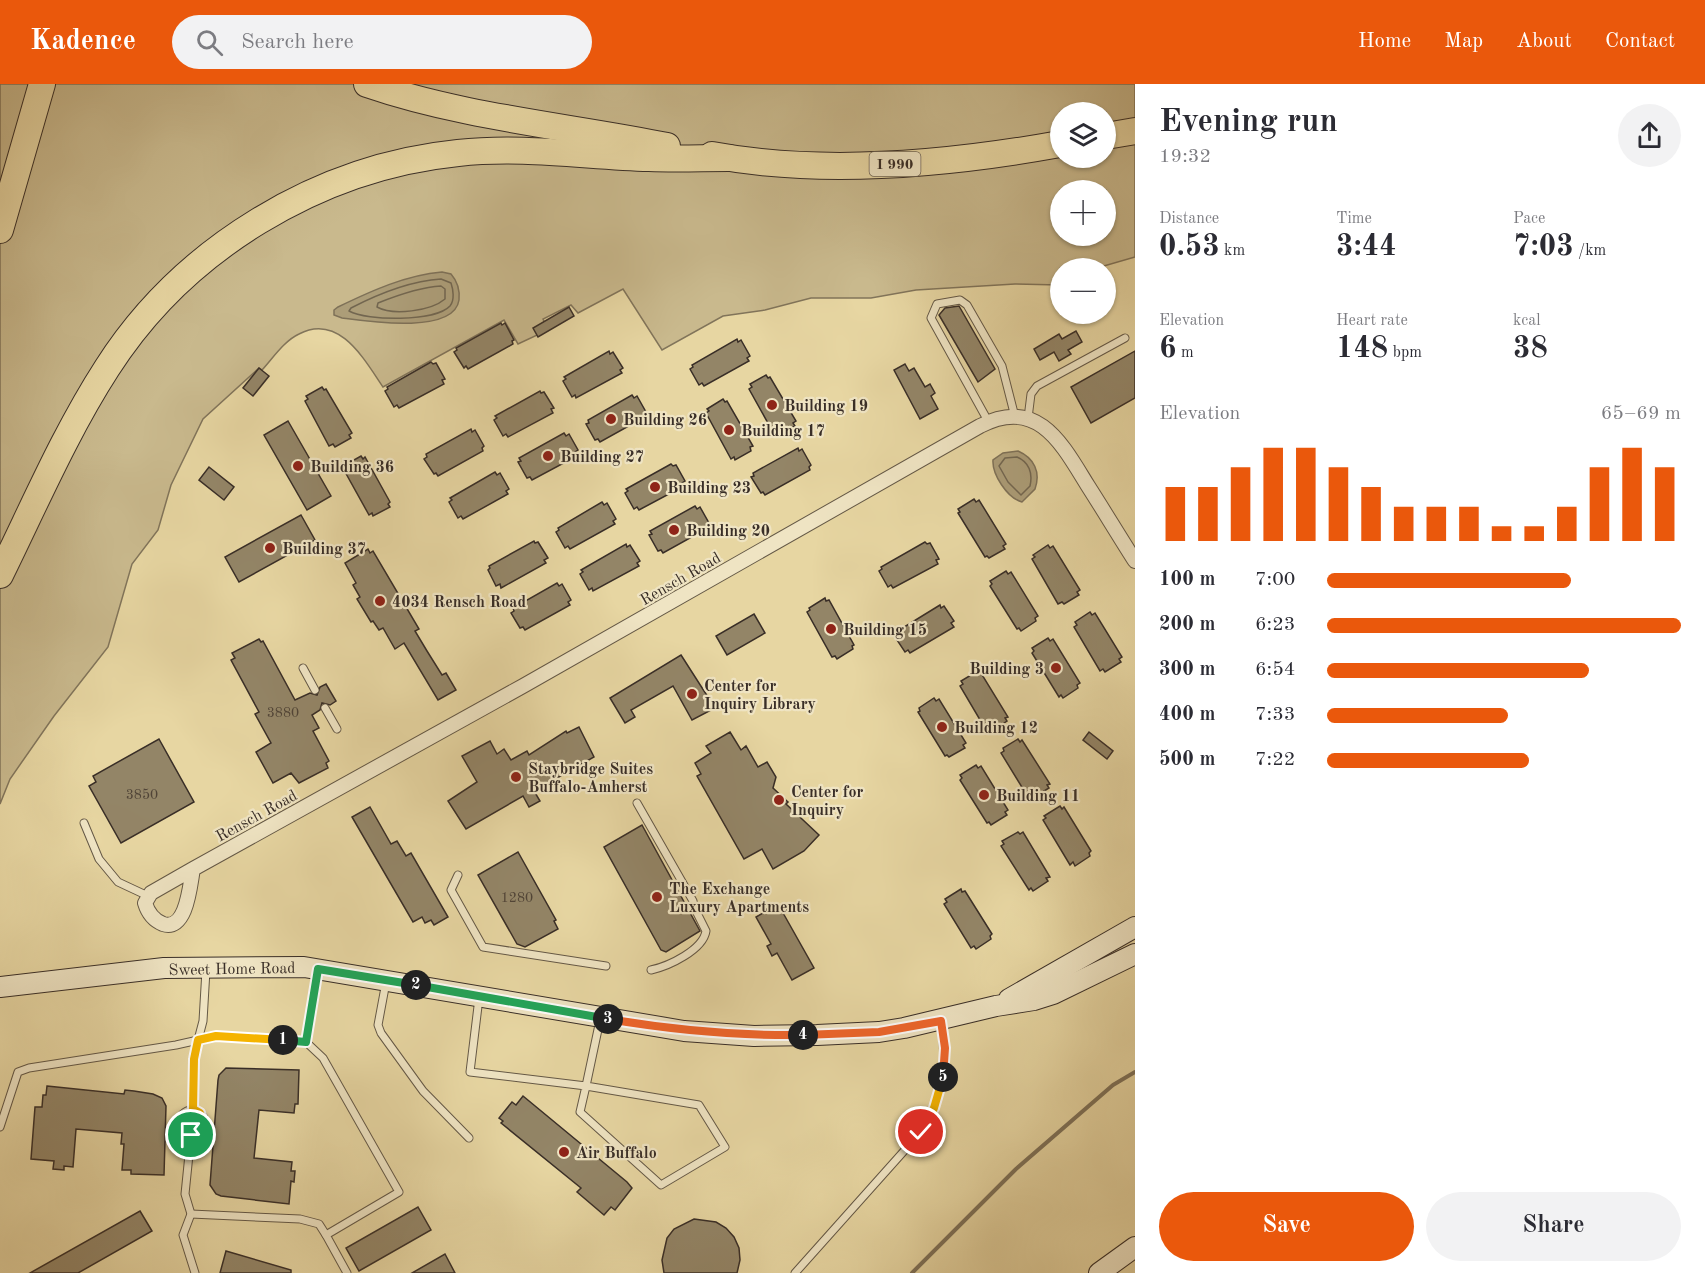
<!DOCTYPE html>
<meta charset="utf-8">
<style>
:root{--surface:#fff;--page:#f2f2f3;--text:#2b2b33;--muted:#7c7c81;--accent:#ea580c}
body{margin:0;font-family:"Old Standard TT",serif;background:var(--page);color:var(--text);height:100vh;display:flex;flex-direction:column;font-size:22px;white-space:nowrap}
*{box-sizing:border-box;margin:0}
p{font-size:20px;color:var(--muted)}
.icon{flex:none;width:33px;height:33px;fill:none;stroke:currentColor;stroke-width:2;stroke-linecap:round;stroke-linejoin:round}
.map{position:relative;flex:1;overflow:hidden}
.sheet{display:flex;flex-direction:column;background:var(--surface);width:570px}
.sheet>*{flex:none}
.buttons{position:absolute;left:1050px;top:18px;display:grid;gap:12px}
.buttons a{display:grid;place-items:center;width:66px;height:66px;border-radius:50%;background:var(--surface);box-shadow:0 2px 4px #0004;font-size:30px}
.pin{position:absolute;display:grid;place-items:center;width:51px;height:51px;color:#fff;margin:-26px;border:3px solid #fff;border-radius:50%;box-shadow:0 2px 6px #0007}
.km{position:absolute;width:30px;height:30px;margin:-15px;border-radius:50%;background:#222;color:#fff;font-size:16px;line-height:30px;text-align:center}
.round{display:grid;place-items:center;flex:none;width:63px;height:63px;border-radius:32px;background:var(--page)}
.headline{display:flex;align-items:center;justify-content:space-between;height:102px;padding:0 24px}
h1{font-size:33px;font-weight:800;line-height:45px}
.metrics{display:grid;grid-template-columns:repeat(3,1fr);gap:9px;height:102px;padding:6px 24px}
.metrics div{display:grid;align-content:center}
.metrics b{font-size:30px;font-weight:800}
.metrics small{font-size:16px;font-weight:400}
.metrics p{font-size:16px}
.chart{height:168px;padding:12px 24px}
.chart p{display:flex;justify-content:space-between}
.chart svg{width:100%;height:108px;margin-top:6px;stroke:var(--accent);stroke-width:6}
.button{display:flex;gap:12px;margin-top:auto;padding:12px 24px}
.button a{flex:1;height:69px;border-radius:36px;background:var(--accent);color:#fff;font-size:24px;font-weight:800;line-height:69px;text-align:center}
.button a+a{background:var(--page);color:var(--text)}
ul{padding:0 24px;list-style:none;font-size:20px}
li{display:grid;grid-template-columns:96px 72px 1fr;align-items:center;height:45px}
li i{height:15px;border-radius:8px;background:var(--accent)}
header{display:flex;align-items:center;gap:36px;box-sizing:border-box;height:84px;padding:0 30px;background:var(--accent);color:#fff}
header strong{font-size:28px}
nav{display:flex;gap:33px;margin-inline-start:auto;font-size:21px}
.search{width:420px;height:54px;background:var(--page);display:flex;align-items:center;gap:15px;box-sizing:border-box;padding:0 21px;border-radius:33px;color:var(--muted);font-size:22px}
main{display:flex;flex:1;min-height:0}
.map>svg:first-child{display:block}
</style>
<header>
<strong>Kadence</strong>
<div class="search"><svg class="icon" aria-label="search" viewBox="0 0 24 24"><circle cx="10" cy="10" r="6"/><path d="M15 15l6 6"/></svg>Search here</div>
<nav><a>Home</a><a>Map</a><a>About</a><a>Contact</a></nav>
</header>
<main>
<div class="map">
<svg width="1135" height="1189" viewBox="0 0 1135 1189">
<rect width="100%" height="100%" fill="#e7d6a2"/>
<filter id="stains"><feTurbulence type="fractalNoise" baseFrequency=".00333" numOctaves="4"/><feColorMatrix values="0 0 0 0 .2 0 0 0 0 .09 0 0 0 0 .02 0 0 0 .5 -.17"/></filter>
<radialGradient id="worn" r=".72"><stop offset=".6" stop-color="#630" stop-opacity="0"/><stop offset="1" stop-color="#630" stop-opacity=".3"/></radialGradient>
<path fill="#c9b98d" stroke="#81745a" stroke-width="1.5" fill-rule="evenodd" d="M0,0H1135V173L1097,184H1060L1059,201L1015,200L916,206L871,214H811L765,226L723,232L662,266L623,205L578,229L571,221L543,235L548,246L518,260L504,236L383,303C364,275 339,229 299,250C284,257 273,274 262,286L259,284L203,335L171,401L158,446L132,480L108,563L54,632L10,695L0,720ZM1060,28H1106V74H1060ZM1060,106H1106V152H1060Z"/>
<g fill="#ac9d78" stroke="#7e7158" stroke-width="1.5">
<path d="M442,188L451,190C458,198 460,206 459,216C454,251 365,237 342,234L334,231V226L338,223C371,207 406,191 442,188Z"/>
<path d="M1018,367C1034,374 1041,388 1035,405L1022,418C1007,414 992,390 993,376L1003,369Z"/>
</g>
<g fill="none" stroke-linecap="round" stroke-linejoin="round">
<g stroke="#726650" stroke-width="1.5">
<path d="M441,195L451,199C453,205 455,216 450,222C435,238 367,237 349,227L351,224C378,210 410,197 441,195Z"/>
<path d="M441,202L445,205V215C431,227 393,232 377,223L378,219C398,211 420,203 441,202Z"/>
<path d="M1017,373C1029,378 1033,389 1030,402L1021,411L1008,398L999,382L1005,374Z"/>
</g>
<polyline stroke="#7e7158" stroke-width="4" points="912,1189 1016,1085 1113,1001 1135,988"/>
</g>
<g fill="#938567" stroke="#392e27" stroke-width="1.5">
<polygon points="959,222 995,285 978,298 939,231 945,224"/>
<polygon points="569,223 574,232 538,253 533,244"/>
<polygon points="501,239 502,241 505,239 514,256 512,257 513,260 468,285 466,282 464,284 454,268 457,266 456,264"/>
<polygon points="1076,247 1082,258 1068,266 1071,270 1059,277 1054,268 1040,276 1034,265 1059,250 1062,255"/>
<polygon points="737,255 738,258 741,256 750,272 747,274 749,277 704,302 702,299 699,301 690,285 693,283 692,281"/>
<polygon points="609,267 610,270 613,268 623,284 620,286 622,289 576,314 575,311 572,313 563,297 566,295 564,293"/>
<polygon points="1135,267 1135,314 1091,339 1071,303"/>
<polygon points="431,278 433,280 436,279 445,295 442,296 444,300 399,324 397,321 394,323 385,307 388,305 387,303"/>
<polygon points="905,280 909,287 914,284 925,303 930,300 935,309 931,312 938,325 920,335 894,286"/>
<polygon points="259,284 269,292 253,312 243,304"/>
<polygon points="766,291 768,294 770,293 796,337 793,339 795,342 779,351 777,348 774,350 749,305 752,303 750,300"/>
<polygon points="322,303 324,306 326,305 352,349 349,351 351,354 335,363 333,360 329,362 305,317 308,315 306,312"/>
<polygon points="540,307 541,309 544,308 554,324 551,325 553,329 508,353 506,350 503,352 494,336 497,334 495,332"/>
<polygon points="632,311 634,314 637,312 646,328 643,330 645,333 600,358 598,355 595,356 586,340 589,339 588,336"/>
<polygon points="723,315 725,318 727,317 753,362 750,363 751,367 735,376 734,373 731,375 706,329 709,327 707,325"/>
<polygon points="288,337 331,412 307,426 264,351"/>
<polygon points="471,345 472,348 475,346 484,362 482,364 483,367 438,392 436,389 434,390 424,375 427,373 426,370"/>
<polygon points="564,349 566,352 569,350 578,366 575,368 577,372 532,396 530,393 527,394 518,378 521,377 519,374"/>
<polygon points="798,364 799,367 802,365 811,381 809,383 810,386 765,411 763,408 761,409 751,393 754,392 753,389"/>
<polygon points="361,372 363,375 365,373 390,418 388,420 390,423 373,432 372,429 369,431 344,386 347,384 345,381"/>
<polygon points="671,380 673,382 676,381 685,397 682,399 684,402 639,426 637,423 634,425 625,409 628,407 626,405"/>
<polygon points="209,383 234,403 224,416 199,396"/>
<polygon points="495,388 497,391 500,389 509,405 506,407 508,410 463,435 461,432 458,434 449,418 452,416 450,414"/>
<polygon points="974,415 976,418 979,416 1006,460 1003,462 1005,465 989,474 987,472 985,473 958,429 960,428 958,425"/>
<polygon points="602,418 604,421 607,419 616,435 613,437 615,440 570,465 568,462 565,464 556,448 559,446 558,444"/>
<polygon points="695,422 697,425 700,423 709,439 706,441 708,444 663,469 661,466 658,467 649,451 652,450 650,447"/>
<polygon points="301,431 315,456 239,498 225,473"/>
<polygon points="534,457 535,459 538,458 548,474 544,476 546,479 501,504 500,500 496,502 488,486 490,484 489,482"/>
<polygon points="925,458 927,460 930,459 939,475 936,476 938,480 893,504 891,501 888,503 879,487 882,485 881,483"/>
<polygon points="626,460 627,463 630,461 640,477 637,479 639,482 593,507 592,504 589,506 580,490 583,488 581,486"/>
<polygon points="1048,461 1050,464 1053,462 1080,506 1077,508 1079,511 1064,520 1062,518 1058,520 1032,475 1035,473 1033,471"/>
<polygon points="368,465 370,469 373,467 419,545 415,547 427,567 442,591 446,589 456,606 438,616 404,559 395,565 383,544 379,546 373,537 371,538 357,515 360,513 353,501 356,499 345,479"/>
<polygon points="1006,487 1008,490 1011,488 1038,532 1035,534 1036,537 1021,547 1019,544 1017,545 990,502 992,500 990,497"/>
<polygon points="557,499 559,502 562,500 571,516 568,518 570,521 525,546 523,543 520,544 511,529 514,527 513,524"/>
<polygon points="825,514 826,517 829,516 854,561 852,562 853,565 837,575 835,572 832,573 807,528 810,526 809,524"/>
<polygon points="940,521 941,524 944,522 954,537 951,539 954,543 910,569 908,566 905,568 895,553 898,551 896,548"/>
<polygon points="1090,528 1092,531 1095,529 1122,573 1119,575 1121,578 1105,588 1103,585 1100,587 1074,543 1077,541 1075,538"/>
<polygon points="754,530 765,549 727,571 716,552"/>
<polygon points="1048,554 1050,557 1053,555 1080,599 1077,601 1078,604 1063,614 1061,611 1059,613 1032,569 1034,567 1032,564"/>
<polygon points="259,555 261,558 263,557 295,616 310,609 317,611 320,603 326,600 336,617 330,621 322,619 320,626 312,631 319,644 313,647 329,677 326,679 328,684 299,699 291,689 273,699 256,668 271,659 255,630 259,628 231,576 235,574 232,569"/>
<polygon points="681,571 715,624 692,636 673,602 631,626 635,633 625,639 610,614"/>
<polygon points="976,588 978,591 981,589 1008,633 1005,634 1007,637 992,647 990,644 986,646 960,602 963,600 961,597"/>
<polygon points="934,614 936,617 939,615 966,659 963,661 965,664 949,673 947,671 945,672 918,628 920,627 919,624"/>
<polygon points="579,643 594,673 534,707 540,717 529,723 523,712 466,745 448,717 477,698 462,672 490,657 497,670 504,665 511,676 527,667 529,671 566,647 567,649"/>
<polygon points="730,648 741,666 746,662 758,683 767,678 776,693 773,704 788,718 786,720 819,751 804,767 773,785 762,765 744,775 697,692 701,690 695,679 711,669 706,662"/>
<polygon points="1089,648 1113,667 1107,675 1083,656"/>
<polygon points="159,655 194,718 121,759 89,702 96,698 93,692"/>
<polygon points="1018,655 1020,658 1022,656 1050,700 1047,701 1049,704 1033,714 1031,711 1028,713 1001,669 1004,667 1003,664"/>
<polygon points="976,681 978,684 981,682 1008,726 1005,728 1007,731 991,741 989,738 987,739 960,696 962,694 960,691"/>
<polygon points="1060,722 1062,725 1064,723 1091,767 1089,769 1090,772 1075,782 1073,778 1070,781 1043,736 1046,734 1044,732"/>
<polygon points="370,723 391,760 397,757 406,772 411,769 448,833 434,841 431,836 425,839 422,833 413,838 352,733"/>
<polygon points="642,741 700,847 666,868 661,866 604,763"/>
<polygon points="1018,748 1020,750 1023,748 1050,793 1046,794 1048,797 1033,807 1031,804 1029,806 1001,762 1004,760 1002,757"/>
<polygon points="518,768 556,836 554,837 558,845 525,863 517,860 478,791"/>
<polygon points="961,805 962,808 965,807 992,850 990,852 991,855 976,865 974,862 971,864 944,820 947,818 945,815"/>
<polygon points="778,820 814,884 792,896 777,869 772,872 767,862 771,860 756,833"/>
<polygon points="226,984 299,986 298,1020 295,1020 294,1029 259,1026 254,1074 292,1078 291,1087 295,1087 294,1098 291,1097 289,1120 221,1112 216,1110 210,1101 218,996 219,991"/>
<polygon points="47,1002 124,1010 125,1006 134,1007 153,1010 162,1014 166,1022 164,1091 131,1090 131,1086 122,1086 124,1060 121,1060 122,1049 76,1045 73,1083 64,1082 64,1086 53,1085 54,1077 31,1075 35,1023 42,1023 43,1011 46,1011"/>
<polygon points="523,1012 627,1098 632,1104 615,1126 611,1123 604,1131 577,1108 581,1104 501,1039 503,1037 499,1034 512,1018 516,1021"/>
<polygon points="418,1123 431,1146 359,1187 346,1164"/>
<polygon points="140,1127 152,1147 78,1189 30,1189"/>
<polygon points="694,1135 716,1138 726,1144 734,1153 739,1164 740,1176 737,1189 664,1189 662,1176 667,1154 674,1145"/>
<polygon points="226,1167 291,1186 291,1189 220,1189"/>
<polygon points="445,1170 455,1189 412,1189"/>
</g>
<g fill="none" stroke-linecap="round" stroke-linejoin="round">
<g stroke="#645846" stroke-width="9">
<g id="lane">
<polyline points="1028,334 1031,310 1037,302 1125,254"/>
<polyline points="988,337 931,234 937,220 960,216 967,221 1002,282 1015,333"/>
<polyline points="303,584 315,606"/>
<polyline points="325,624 337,645"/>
<path d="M637,719L693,817L695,825L706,847C703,866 669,882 651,886"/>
<polyline points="84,739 99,775 118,798 148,812"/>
<polyline points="458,791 451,806 483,863 606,882"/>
<polyline points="386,898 378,941 381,949 423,1007 469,1054"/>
<polyline points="479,914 470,988 586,1002 580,1028 661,1101 725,1063 699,1021 586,1002 600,936"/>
<polyline points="306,958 318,886"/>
<polyline points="193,1025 193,975 203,937 206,886"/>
<circle cx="192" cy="1039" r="13"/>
<polyline points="0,1043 18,988 29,984 176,961 216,952 306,958 323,974 399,1108 326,1151 347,1189"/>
<polyline points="191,1051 185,1110 191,1130 183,1151 195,1189"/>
<polyline points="191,1130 300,1135 319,1140 326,1151"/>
<path d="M795,1189L921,1048C944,1008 947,982 941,937"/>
</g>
</g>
<g stroke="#645846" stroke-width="16">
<path id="street" d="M193,785C190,800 187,848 163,840C153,836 148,829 145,819L151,809L193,785L523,602L980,342C1038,312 1062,360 1088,402C1104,427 1119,452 1135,477"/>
</g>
<g stroke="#392e27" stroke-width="22">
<g id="secondary">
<polyline points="0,903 164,884 304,883 684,947 754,952 817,951 879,948 904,944 996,922 1034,916 1053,910 1135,870"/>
<polyline points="1009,915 1135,843"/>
<polyline points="1099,1189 1135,1163"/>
</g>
</g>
<g stroke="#392e27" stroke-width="28">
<g id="highway">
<path d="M367,0C463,33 567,42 667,62"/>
<polyline points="1106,52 1135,47"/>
<path d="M712,71C824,92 949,80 1060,60"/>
<polyline points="0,146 42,0"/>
<path d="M0,491C34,422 65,349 107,284C183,165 318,83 458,69C522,62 585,72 649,74C676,75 702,74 729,74"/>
</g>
</g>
<use href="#lane" stroke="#efe4c3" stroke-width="7"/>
<use href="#street" stroke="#efe4c3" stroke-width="14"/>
<use href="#secondary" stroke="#efe4c3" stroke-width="20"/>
<use href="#highway" stroke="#e7d6a2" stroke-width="26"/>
</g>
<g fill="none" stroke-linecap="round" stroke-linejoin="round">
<g stroke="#fff" stroke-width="12">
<polyline id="split-1" points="191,1051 198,1050 204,1040 200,1029 193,1025 194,975 198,956 216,952 283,956"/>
</g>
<g stroke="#fff" stroke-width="12">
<polyline id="split-2" points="283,956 306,958 318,885 416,901"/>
</g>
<g stroke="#fff" stroke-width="12">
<polyline id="split-3" points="416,901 608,935"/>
</g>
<g stroke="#fff" stroke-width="12">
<path id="split-4" d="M608,935C674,946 736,952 803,951"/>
</g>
<g stroke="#fff" stroke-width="12">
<polyline id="split-5" points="803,951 879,948 941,937 945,964 943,993"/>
</g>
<g stroke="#fff" stroke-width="12">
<polyline id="split-6" points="921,1048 934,1024 943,993"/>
</g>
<use href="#split-1" stroke="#f5b400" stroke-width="8"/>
<use href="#split-2" stroke="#22a559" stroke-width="8"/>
<use href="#split-3" stroke="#22a559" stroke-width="8"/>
<use href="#split-4" stroke="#f0652b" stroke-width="8"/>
<use href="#split-5" stroke="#f0652b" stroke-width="8"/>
<use href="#split-6" stroke="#f5b400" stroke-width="8"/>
</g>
<g fill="#8f2418" stroke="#efe4c3" stroke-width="2">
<circle cx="772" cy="321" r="6"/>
<circle cx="611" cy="335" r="6"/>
<circle cx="729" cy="346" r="6"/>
<circle cx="548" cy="372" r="6"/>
<circle cx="298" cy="382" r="6"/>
<circle cx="655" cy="403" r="6"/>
<circle cx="674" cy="446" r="6"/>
<circle cx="270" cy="464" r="6"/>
<circle cx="380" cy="517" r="6"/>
<circle cx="831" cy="545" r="6"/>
<circle cx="1056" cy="584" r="6"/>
<circle cx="692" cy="610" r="6"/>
<circle cx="942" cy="643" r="6"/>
<circle cx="516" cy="693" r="6"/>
<circle cx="984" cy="711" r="6"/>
<circle cx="779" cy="716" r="6"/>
<circle cx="657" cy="813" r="6"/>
<circle cx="564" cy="1068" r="6"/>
</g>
<g text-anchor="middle" stroke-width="4.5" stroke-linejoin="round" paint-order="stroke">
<g font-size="14" fill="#504437">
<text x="283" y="633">3880</text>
<text x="142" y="715">3850</text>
<text x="517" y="818">1280</text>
</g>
<rect fill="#efe4c3" stroke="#706556" stroke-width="1.5" x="869.5" y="68" width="51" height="24" rx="4.5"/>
<g font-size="15" font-weight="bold" fill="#392e27">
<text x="895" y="85">I 990</text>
</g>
<g font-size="16" font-weight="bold" fill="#392e27" stroke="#efe4c3" text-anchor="start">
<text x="784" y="327">Building 19</text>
<text x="623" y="341">Building 26</text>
<text x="741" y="352">Building 17</text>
<text x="560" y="378">Building 27</text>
<text x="310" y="388">Building 36</text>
<text x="667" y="409">Building 23</text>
<text x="686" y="452">Building 20</text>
<text x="282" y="470">Building 37</text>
<text x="392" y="523">4034 Rensch Road</text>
<text x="843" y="551">Building 15</text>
<text x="1044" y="590" text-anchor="end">Building 3</text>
<text x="704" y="607">Center for<tspan x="704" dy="18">Inquiry Library</tspan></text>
<text x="954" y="649">Building 12</text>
<text x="528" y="690">Staybridge Suites<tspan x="528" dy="18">Buffalo-Amherst</tspan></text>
<text x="791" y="713">Center for<tspan x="791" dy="18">Inquiry</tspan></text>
<text x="996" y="717">Building 11</text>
<text x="669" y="810">The Exchange<tspan x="669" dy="18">Luxury Apartments</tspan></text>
<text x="576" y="1074">Air Buffalo</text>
</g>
<g font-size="16" fill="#392e27" stroke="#efe4c3">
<text transform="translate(680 494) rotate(-30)" y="6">Rensch Road</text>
<text transform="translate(256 731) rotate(-29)" y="6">Rensch Road</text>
<text transform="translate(232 884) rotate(-1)" y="6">Sweet Home Road</text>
</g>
</g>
<rect width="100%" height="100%" filter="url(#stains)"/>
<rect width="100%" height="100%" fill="url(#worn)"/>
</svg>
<div class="buttons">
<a><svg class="icon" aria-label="layers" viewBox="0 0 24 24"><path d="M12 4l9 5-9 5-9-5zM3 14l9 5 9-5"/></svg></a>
<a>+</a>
<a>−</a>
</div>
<div class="pin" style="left:191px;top:1051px;background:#1e9e55"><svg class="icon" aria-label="arrive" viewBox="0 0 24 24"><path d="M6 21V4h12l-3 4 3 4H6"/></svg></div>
<div class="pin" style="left:921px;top:1048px;background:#d93025"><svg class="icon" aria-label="check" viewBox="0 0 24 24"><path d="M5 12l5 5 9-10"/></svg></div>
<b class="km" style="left:283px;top:956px">1</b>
<b class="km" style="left:416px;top:901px">2</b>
<b class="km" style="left:608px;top:935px">3</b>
<b class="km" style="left:803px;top:951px">4</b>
<b class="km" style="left:943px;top:993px">5</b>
</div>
<section class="sheet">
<div class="headline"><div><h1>Evening run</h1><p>19:32</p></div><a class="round"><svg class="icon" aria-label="share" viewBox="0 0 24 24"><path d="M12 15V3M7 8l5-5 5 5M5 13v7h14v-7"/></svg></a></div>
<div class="metrics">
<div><p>Distance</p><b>0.53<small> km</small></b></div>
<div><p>Time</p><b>3:44</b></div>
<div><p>Pace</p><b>7:03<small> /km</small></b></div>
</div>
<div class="metrics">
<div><p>Elevation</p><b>6<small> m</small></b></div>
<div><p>Heart rate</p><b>148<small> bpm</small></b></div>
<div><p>kcal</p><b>38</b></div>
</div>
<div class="chart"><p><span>Elevation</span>65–69 m</p>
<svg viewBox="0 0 160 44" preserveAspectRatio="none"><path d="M5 44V22M15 44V22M25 44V14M35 44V6M45 44V6M55 44V14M65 44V22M75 44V30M85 44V30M95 44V30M105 44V38M115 44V38M125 44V30M135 44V14M145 44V6M155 44V14"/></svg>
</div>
<ul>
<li><b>100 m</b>7:00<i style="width:69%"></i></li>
<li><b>200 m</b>6:23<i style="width:100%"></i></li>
<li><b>300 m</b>6:54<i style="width:74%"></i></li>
<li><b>400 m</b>7:33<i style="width:51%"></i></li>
<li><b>500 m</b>7:22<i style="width:57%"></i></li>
</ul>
<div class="button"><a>Save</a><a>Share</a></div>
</section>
</main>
